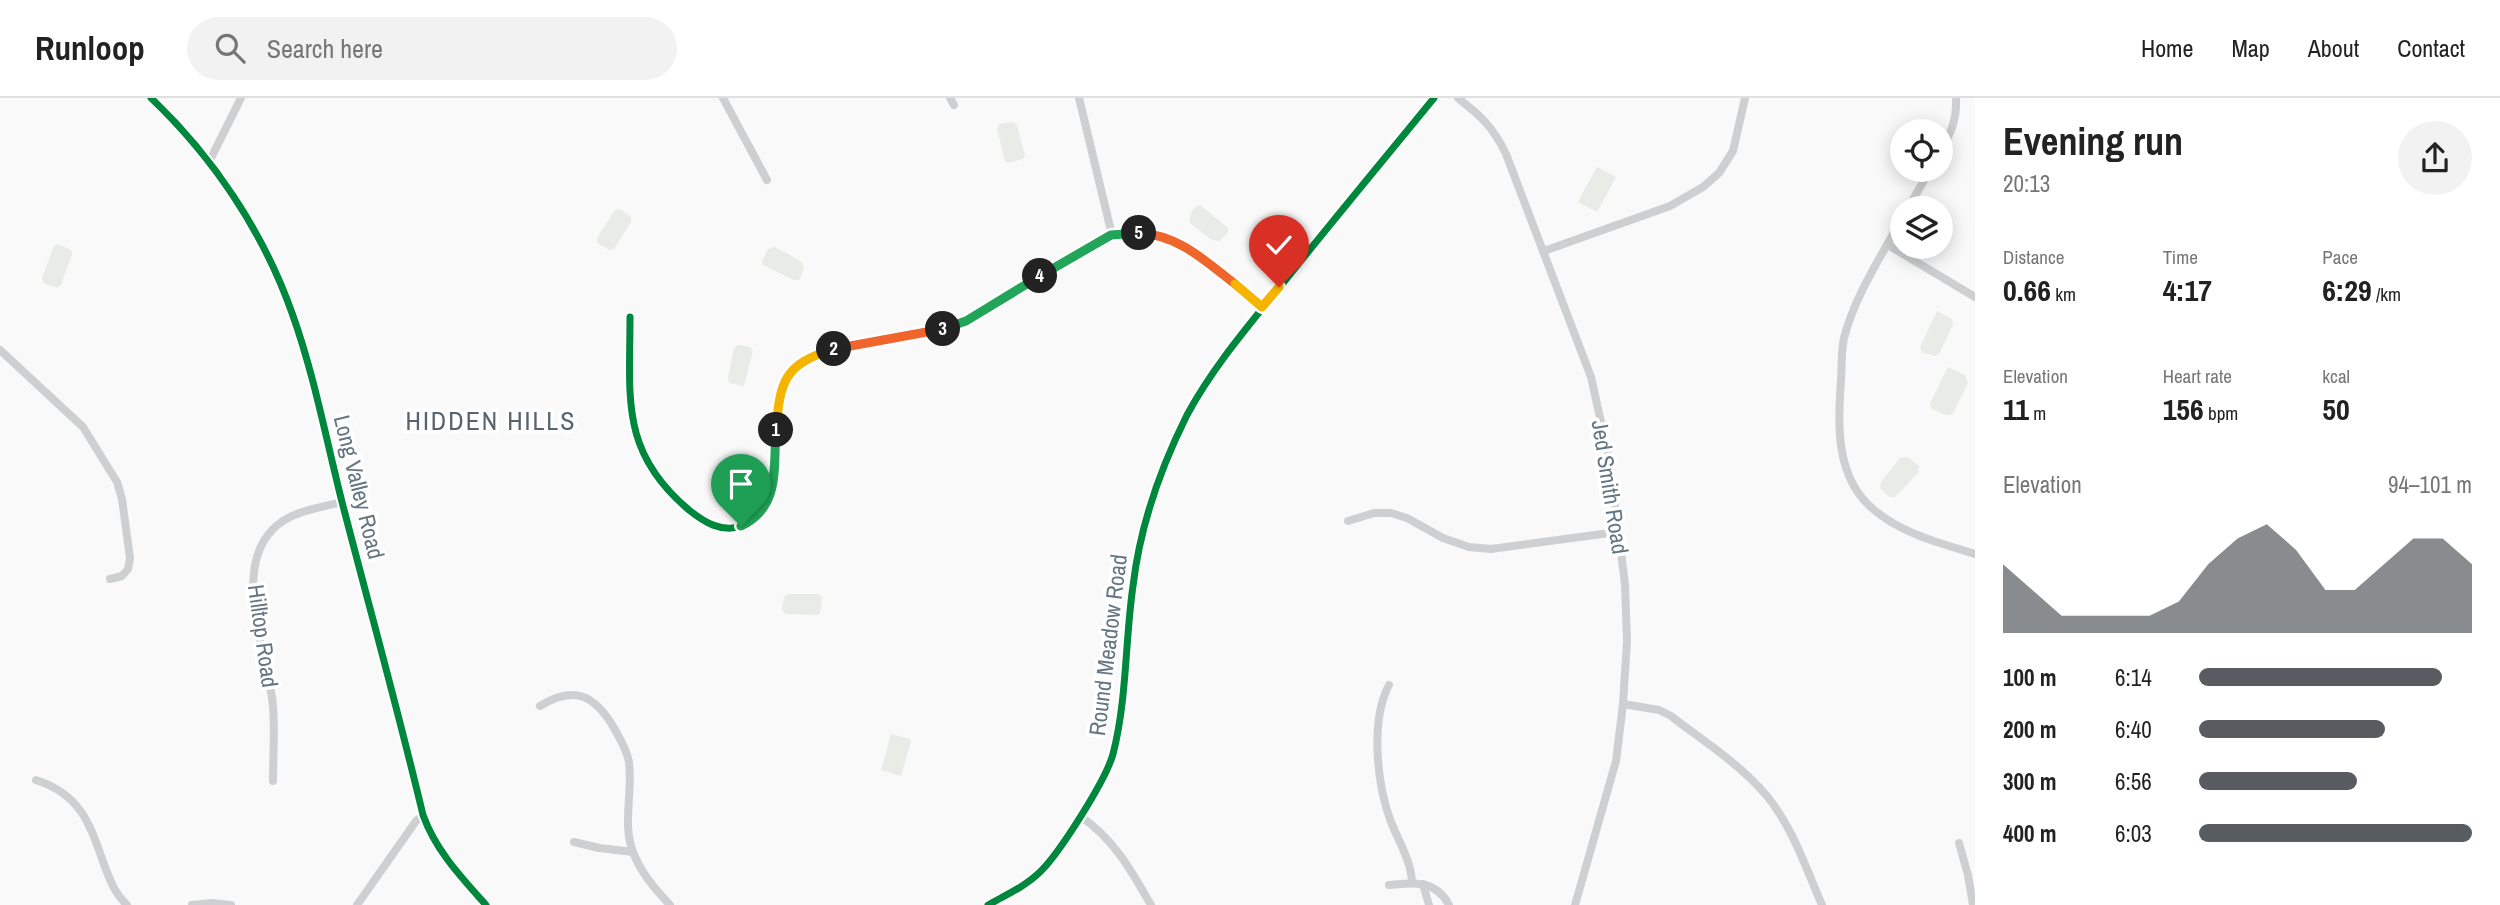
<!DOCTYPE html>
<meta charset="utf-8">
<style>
:root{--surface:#fff;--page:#f2f2f2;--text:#222;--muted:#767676;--line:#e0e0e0;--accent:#585c60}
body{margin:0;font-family:"Archivo Narrow",sans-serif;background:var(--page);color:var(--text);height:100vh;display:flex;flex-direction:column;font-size:26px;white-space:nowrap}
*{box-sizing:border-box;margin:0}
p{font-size:23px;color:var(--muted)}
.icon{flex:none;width:38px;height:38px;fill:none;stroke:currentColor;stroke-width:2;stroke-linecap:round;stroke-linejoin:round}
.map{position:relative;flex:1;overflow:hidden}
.details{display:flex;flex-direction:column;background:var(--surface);width:525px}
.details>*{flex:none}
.fabs{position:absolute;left:1890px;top:21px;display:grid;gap:14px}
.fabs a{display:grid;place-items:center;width:63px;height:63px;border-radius:50%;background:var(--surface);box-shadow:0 4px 18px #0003;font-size:35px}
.pin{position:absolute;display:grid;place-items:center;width:60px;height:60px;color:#fff;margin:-72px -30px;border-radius:50% 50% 50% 0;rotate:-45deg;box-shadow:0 0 7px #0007}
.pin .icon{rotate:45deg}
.km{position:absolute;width:35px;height:35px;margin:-18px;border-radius:50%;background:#222;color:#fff;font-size:19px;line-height:35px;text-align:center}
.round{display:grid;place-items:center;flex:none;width:74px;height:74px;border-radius:37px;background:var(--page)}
.headline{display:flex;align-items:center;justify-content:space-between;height:119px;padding:0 28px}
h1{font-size:38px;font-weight:800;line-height:52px}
.stats{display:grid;grid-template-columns:repeat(3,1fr);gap:10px;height:119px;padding:7px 28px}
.stats div{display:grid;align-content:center}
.stats b{font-size:30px;font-weight:800}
.stats small{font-size:19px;font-weight:400}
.stats p{font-size:19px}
.chart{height:196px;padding:14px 28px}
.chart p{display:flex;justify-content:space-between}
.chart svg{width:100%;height:126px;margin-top:7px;fill:var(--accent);opacity:.7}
ul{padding:0 28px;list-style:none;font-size:23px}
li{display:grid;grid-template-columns:112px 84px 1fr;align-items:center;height:52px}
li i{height:18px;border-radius:9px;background:var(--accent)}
header{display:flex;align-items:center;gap:42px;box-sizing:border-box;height:98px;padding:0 35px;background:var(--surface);border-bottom:2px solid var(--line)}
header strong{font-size:33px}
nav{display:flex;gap:38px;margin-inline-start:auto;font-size:24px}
.search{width:490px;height:63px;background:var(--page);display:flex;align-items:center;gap:18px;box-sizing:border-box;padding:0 24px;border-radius:38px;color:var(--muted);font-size:26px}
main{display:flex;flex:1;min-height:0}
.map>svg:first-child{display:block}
</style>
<header>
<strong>Runloop</strong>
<div class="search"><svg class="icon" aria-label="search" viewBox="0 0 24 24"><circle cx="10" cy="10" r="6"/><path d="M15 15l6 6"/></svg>Search here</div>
<nav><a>Home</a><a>Map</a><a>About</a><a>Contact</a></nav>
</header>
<main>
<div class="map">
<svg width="1975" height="807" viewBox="0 0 1975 807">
<rect width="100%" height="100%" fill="#f9f9f9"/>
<g fill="#e8ebe6">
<polygon points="1013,24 1017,27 1025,58 1023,61 1008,65 1005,63 997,31 999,26"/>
<polygon points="1597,69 1616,79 1597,114 1578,104"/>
<path d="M1200,107L1228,130V134L1220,143L1212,142L1190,125C1189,117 1192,110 1200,107Z"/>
<polygon points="620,111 631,119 631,124 614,151 609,152 598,145 597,140 615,112"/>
<polygon points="58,146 71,152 72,156 61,187 57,190 44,185 42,180 54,148"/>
<polygon points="775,149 802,164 804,171 799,182 794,182 763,167 762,164 768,151"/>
<polygon points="1937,213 1952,221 1953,227 1939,256 1934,258 1922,254 1920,249"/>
<polygon points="738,247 750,249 753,253 744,288 729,285 728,280 734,250"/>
<polygon points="1948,269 1965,277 1968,285 1952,317 1946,317 1932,311 1930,306"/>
<polygon points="1908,359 1919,368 1918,375 1895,399 1890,399 1880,390 1881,384 1900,360"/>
<polygon points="788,496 818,496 822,499 820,515 818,517 786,516 782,512 784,499"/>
<polygon points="891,636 910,641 911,643 901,678 881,672"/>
</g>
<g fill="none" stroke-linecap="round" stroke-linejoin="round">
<g stroke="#cecfd0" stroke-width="8">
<polyline points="723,0 767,82"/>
<polyline points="950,0 954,7"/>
<polyline points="1079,0 1112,137"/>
<path d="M1458,0C1481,18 1493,29 1506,56L1591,279L1609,360L1625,486L1627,543L1623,606L1616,663L1575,807"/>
<path d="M1941,53C1951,35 1957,21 1956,0"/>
<polyline points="209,64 241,0"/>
<polyline points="1908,110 1930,72"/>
<path d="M1902,120C1881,159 1855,197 1844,240C1841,253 1842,269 1841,282C1838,327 1835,379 1873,411C1902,436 1940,445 1975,456"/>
<polyline points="1888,147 1975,199"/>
<polyline points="1544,153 1670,108 1703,89 1719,75 1733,53 1745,0"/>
<path d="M630,219C630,301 620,354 689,412C704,424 721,435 742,428C801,406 754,305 797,266C822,244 915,239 951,229C974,223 995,205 1015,193C1037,180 1058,168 1079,155C1089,149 1100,140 1111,137C1171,120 1221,175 1262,209"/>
<polyline points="0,252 83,329 117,384 122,401 130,460 128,471 122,478 110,481"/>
<polyline points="1348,423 1374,415 1391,415 1407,420 1443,440 1469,449 1491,451 1617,434"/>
<path d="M1389,587C1370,623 1377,687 1391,724C1399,744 1411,763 1412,784"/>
<path d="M1623,606L1659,612L1671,618C1703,643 1740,666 1766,697C1792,728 1806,770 1822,807"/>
<path d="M540,608C574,587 595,597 614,630C620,641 627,652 629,664C633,694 622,726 633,754C641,775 655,791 670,807"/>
<path d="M36,682C82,697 90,727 105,769C111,784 115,796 127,807"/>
<path d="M273,683C273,658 275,632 273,608C268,555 231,474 273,431C290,413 319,410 342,404"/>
<path d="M1080,718C1114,741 1131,772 1151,807"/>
<polyline points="574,744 599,750 633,754"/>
<polyline points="1959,745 1968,777 1973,807"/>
<polyline points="1423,786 1429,807"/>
<path d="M1389,787C1413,784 1436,782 1449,807"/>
<polyline points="192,807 212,805 231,807"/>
<polyline points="357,807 416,723 423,717"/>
<path d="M988,807C1006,797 1026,788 1041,773C1060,754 1106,682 1113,656C1127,602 1125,543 1133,488C1140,428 1160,371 1187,317C1214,267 1251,225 1287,180C1335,120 1385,60 1434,0"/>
</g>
<path stroke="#e1e2e2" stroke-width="10" d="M151,0C213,59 263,133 292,215C314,276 326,341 342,404C369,508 398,612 423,717C436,753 461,779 486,807"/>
<g stroke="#fff" stroke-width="11">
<g id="cycleway">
<path d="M151,0C213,59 263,133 292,215C314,276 326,341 342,404C369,508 398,612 423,717C436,753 461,779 486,807"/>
<path d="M630,219C630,301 620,354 689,412C704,424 721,435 742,428C801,406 754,305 797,266C822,244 915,239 951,229C974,223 995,205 1015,193C1037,180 1058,168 1079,155C1089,149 1100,140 1111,137C1171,120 1221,175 1262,209"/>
<path d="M988,807C1006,797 1026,788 1041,773C1060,754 1106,682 1113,656C1127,602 1125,543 1133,488C1140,428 1160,371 1187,317C1214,267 1251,225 1287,180C1335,120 1385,60 1434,0"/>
</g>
</g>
<use href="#cycleway" stroke="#00873e" stroke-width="7"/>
</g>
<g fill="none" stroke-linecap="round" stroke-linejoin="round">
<g stroke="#fff" stroke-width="14">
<path id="split-1" d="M741,428C781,409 773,370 776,332"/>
</g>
<g stroke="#fff" stroke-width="14">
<path id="split-2" d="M776,332C780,283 784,266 834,251"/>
</g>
<g stroke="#fff" stroke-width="14">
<polyline id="split-3" points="834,251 943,231"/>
</g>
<g stroke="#fff" stroke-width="14">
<polyline id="split-4" points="943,231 966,223 1040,178"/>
</g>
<g stroke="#fff" stroke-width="14">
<polyline id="split-5" points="1040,178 1111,137 1139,135"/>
</g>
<g stroke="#fff" stroke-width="14">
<path id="split-6" d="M1139,135C1179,137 1205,163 1235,186"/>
</g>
<g stroke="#fff" stroke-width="14">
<polyline id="split-7" points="1235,186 1262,209 1279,189"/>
</g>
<use href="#split-1" stroke="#22a559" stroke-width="9"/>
<use href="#split-2" stroke="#f5b400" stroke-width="9"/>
<use href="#split-3" stroke="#f0652b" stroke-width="9"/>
<use href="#split-4" stroke="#22a559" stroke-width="9"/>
<use href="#split-5" stroke="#22a559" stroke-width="9"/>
<use href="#split-6" stroke="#f0652b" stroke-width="9"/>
<use href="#split-7" stroke="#f5b400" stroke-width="9"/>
</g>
<g text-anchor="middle" stroke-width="7" stroke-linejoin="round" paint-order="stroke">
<g font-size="23" fill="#657683" stroke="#fff">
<text transform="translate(359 389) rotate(76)" y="8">Long Valley Road</text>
<text transform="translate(1610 389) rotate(81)" y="8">Jed Smith Road</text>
<text transform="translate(263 538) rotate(82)" y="8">Hilltop Road</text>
<text transform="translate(1108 547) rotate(-83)" y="8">Round Meadow Road</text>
</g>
<g font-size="26" letter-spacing="2" fill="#57646e" stroke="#fff">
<text x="491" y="332">HIDDEN HILLS</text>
</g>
</g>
</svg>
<div class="fabs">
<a><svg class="icon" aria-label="locate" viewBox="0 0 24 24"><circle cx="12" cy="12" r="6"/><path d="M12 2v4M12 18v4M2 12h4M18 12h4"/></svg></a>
<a><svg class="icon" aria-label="layers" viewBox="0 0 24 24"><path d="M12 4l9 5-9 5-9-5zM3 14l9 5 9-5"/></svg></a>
</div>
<div class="pin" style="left:741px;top:428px;background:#1e9e55"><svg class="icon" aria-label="arrive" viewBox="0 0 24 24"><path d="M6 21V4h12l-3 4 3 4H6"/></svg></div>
<div class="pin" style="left:1279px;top:189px;background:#d93025"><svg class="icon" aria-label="check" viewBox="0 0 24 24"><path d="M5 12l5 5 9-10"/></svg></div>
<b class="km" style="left:776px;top:332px">1</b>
<b class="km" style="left:834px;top:251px">2</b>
<b class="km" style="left:943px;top:231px">3</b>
<b class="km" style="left:1040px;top:178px">4</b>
<b class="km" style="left:1139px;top:135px">5</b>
</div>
<section class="details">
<div class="headline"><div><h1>Evening run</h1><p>20:13</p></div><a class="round"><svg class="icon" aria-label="share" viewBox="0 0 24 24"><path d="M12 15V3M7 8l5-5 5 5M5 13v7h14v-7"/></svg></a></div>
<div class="stats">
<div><p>Distance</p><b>0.66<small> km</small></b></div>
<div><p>Time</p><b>4:17</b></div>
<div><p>Pace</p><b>6:29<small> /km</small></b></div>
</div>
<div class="stats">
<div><p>Elevation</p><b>11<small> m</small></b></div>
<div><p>Heart rate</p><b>156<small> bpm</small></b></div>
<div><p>kcal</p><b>50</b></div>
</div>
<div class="chart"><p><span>Elevation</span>94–101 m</p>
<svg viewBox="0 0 160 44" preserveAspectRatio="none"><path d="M0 44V20L10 29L20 38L30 38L40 38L50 38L60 33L70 20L80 11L90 6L100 15L110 29L120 29L130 20L140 11L150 11L160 20V44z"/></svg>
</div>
<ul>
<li><b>100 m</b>6:14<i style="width:89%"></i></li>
<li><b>200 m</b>6:40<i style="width:68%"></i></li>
<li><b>300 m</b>6:56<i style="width:58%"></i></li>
<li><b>400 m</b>6:03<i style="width:100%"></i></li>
</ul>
</section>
</main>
